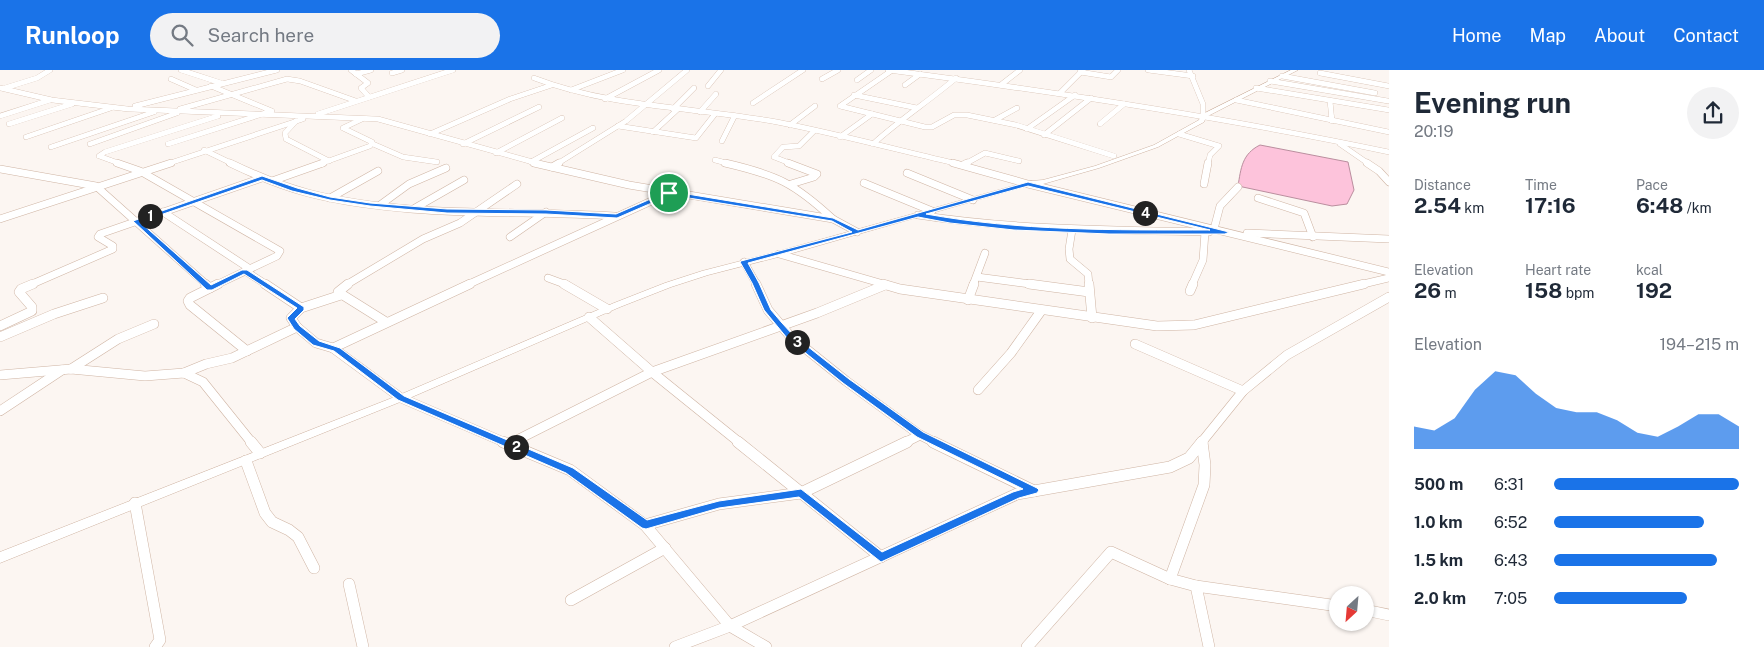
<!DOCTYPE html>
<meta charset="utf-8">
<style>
:root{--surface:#fff;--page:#f2f2f3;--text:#1f2937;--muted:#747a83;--accent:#1a73e8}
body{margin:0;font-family:"Public Sans",sans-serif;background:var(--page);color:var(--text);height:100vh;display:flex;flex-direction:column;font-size:19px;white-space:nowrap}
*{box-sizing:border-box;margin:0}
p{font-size:16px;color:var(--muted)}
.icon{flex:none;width:28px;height:28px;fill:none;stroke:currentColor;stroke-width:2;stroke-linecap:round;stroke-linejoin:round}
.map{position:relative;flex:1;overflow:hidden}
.drawer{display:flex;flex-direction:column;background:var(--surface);width:375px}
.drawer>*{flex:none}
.needle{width:32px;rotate:206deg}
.tools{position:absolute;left:1329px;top:516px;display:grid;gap:10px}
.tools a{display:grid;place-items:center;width:45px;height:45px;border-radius:50%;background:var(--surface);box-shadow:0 1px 4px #0004;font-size:25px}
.pin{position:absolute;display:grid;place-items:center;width:42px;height:42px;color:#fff;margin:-21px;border:2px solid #fff;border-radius:50%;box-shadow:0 1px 5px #0007}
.km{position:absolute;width:25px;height:25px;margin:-12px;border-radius:50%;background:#222;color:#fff;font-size:14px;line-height:25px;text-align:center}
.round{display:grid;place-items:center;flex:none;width:52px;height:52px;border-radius:26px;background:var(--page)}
.head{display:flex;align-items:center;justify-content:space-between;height:85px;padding:0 25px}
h1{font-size:28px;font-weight:700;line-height:38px}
.metrics{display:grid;grid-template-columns:repeat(3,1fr);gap:8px;height:85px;padding:5px 25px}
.metrics div{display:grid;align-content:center}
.metrics b{font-size:21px;font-weight:700}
.metrics small{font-size:14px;font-weight:400}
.metrics p{font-size:14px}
.chart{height:140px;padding:10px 25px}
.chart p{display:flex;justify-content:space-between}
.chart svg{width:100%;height:90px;margin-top:5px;fill:var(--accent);opacity:.7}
ul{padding:0 25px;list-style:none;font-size:16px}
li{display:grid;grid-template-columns:80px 60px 1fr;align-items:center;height:38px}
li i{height:12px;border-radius:6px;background:var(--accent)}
header{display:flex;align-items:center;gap:30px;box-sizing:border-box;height:70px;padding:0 25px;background:var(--accent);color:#fff}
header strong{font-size:24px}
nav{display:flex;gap:28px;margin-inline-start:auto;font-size:18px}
.search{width:350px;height:45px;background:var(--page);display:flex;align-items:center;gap:12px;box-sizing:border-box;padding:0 18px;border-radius:28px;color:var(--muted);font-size:19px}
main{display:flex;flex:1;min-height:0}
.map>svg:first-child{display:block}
</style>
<header>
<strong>Runloop</strong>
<div class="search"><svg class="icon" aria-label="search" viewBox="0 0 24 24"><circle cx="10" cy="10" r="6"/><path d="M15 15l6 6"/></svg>Search here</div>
<nav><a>Home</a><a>Map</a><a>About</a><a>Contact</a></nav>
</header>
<main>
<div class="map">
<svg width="1389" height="577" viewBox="0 0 1389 577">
<rect width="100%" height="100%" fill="#fcf6f2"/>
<path fill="#fdc3db" stroke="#ba8e9e" d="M1260,75L1348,92L1354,120L1347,134L1332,136L1238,116C1241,98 1242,84 1260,75Z"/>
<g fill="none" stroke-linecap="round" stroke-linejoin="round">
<g stroke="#cfb4a3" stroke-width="5.5">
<g id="minor-far3">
<polyline points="181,0 221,13"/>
<polyline points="351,0 368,13 361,18 369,27"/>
<path d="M888,0C1056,22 1223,47 1389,82"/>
<polyline points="1148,0 1193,6"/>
<polyline points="1189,0 1203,34 1203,46"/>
<polyline points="891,1 840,36 925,57 932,57 954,45 967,45 1016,55 1114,86"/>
<polyline points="1080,2 1111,7 1118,0"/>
<polyline points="392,3 402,0"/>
<polyline points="1320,3 1389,16"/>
<polyline points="356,4 371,0"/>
<polyline points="1282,6 1375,23"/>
<path d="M534,8C612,38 696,37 777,52C838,64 898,80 958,94"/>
<polyline points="171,9 196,20"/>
<polyline points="822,9 838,0"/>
<polyline points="857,10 871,0"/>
<polyline points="1270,11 1388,31"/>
<polyline points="1002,14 1020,0"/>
<polyline points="905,15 920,4"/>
<polyline points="708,16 721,0"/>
<polyline points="0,18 52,30 128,39 378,49 540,94"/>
<polyline points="5,18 37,8 50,0"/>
<polyline points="1256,18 1389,40"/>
<polyline points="571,20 623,0"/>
<polyline points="1060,23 1083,0"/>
<polyline points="854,25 917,38"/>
<polyline points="605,29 659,0"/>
<polyline points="1236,30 1389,62"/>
<polyline points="1330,31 1332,51"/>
<polyline points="753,33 803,0"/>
<polyline points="135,36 277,0"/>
<polyline points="180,39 287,9 300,11 356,31"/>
<polyline points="673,39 694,18"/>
<polyline points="700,42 716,24"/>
<polyline points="318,44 453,0"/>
<polyline points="0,46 50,30"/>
<polyline points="995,50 1017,38"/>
<polyline points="296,51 285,63 286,69 329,91"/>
<polyline points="9,54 72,34"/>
<polyline points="1100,54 1124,34"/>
<polyline points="790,55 815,36"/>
<polyline points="618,56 696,68 715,44"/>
<polyline points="1027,59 1075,25"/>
<polyline points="653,62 678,39"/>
<polyline points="430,64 510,29 552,15"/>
<polyline points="1179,64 1219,76 1210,85 1208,94"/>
<polyline points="1044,65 1091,28"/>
<polyline points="26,67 111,38"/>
<polyline points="840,67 872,44"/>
<polyline points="722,71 734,47"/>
<polyline points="90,74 177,43"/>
<polyline points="168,74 272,41 211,16"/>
<polyline points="373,74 403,87 437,92"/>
<polyline points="463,74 539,37"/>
<path d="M873,74C899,50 929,31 956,8"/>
<polyline points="1340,74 1369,94"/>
<polyline points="51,77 154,42"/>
<polyline points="204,80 233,94"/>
<polyline points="496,83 562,48"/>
<polyline points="715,90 730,94"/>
<polyline points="531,92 593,58"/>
<polyline points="121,94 99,86 105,82 218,46"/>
<polyline points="167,94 303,49"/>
<polyline points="320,94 370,76 372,72 343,58 362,49"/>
<polyline points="557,94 626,51 687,0"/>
<polyline points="792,94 774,87 783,77 799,76 814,61"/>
<polyline points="965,94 985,83 1019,91"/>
</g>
</g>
<g stroke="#cfb4a3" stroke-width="8">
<g id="minor-far2">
<polyline points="117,93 140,101 280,181 277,186 216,215"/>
<path d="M230,93C255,105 281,116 308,123C405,148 514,140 614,146"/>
<polyline points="534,93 629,115 833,149 857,162"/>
<path d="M725,93C777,105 794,113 833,149"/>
<polyline points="788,93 817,104 814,107 791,114"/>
<polyline points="953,93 1028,114 1389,202"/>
<polyline points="1367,93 1379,101 1389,112"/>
<polyline points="963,95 967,93"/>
<polyline points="552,97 559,93"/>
<polyline points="0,99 96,116 207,215"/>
<polyline points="907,103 973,130"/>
<polyline points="272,111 323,93"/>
<polyline points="864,113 932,141"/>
<polyline points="1204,114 1208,93"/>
<polyline points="330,128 378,101"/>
<polyline points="1258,128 1304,143 1313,167"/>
<polyline points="380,135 409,114 446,98"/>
<polyline points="415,138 464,110"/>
<polyline points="163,142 250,199"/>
<path d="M918,145C1015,160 1111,160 1209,162"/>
<polyline points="0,149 171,93"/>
<polyline points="1214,159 1220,136 1238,117"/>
<polyline points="1072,160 1069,179 1070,189 1088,204 1089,215"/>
<polyline points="1247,163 1389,169"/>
<polyline points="510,167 546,142"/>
<polyline points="779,184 887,215"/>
<polyline points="744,192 757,215"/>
<polyline points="245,201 267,215"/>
<polyline points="977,207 1038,215"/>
<polyline points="548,208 567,215"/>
<polyline points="30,215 113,179 113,176 98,167 100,164 262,108"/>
<polyline points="346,215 423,169 460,153 517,114"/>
<polyline points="467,215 669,123"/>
<polyline points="973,215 985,183"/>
<polyline points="1192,215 1203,190 1205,162"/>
<polyline points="1359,215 1389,208"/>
</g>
</g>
<g stroke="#cfb4a3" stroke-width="10">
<g id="minor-far1">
<polyline points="205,214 210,218 190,228 188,231 190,235 247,281"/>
<polyline points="265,214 301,238"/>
<polyline points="348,214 338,222 386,252"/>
<polyline points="470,214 333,278 401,328 506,373"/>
<polyline points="564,214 607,239"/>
<polyline points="756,214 768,240 790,266 846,311 920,365 904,373"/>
<polyline points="883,214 900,219 1157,256 1194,255 1364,214"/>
<polyline points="1029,214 1089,222"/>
<polyline points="1089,214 1092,248"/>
<polyline points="210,218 218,214"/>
<polyline points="1190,221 1193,214"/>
<polyline points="968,230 974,214"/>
<polyline points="589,247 652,302 740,373"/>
<polyline points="0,256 32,241 32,237 19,222 21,219 33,214"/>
<polyline points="297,257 291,248 301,238 341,225"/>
<polyline points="0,267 54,244 103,228"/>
<polyline points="1135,274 1243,321"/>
<polyline points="71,299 118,269 154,254"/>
<polyline points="184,303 206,294 232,288 297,257 316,273 333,278"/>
<polyline points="0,305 71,299 145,306 184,303 203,312 252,373"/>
<polyline points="978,320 1011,283 1041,241"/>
<polyline points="0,341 62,300"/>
<polyline points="920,365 936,373"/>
<polyline points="511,373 652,302 817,243 885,215"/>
<polyline points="1201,373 1243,321 1287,285 1389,227"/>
</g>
</g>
<g stroke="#cfb4a3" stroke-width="12">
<g id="minor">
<polyline points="251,372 260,383"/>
<polyline points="503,372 570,400 645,455 730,556 766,577"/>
<polyline points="738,372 881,487"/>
<polyline points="933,372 1034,421"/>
<polyline points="1202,372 1205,395 1204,415 1170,509 1196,516 1209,577"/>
<polyline points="509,374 514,372"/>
<polyline points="246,391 265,443 272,452 289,460 298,467 314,498"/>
<polyline points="135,433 160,570 155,577"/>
<polyline points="645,455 719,434 801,423 907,372"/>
<polyline points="349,514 363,577"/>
<polyline points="1196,516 1338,536"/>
<polyline points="571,530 665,478"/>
<polyline points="1365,540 1389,545"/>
<polyline points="675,577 730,556 1017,424 1170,397 1189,388 1202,372"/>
<polyline points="1027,577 1111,482 1170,509"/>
</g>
</g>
<g stroke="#cfb4a3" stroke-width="1">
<polygon id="tertiary" points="1291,0 1298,0 1206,47 1204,52 1158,77 1099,98 1043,114 1033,114 782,186 708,205 671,217 620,237 405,330 0,493 0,482 397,326 614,233 665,213 702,201 776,182 1031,111 1043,110 1095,96 1154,75 1199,50 1201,45"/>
</g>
<use href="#minor-far3" stroke="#fff" stroke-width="5"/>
<use href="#minor-far2" stroke="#fff" stroke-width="7"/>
<use href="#minor-far1" stroke="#fff" stroke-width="9"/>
<use href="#minor" stroke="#fff" stroke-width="11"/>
<use href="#tertiary" fill="#fff" fill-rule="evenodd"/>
</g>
<path fill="#1a73e8" stroke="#fff" fill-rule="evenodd" d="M262,106L297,118L330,127L370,133L447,139L546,140L616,144L669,121L833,148L858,160L1028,112L1229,162L1225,164H1109L1014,160L950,153L918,147L748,193L759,213L771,240L782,253L793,265L849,309L923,362L1037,418L1039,420L1037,423L1019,428L881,492L799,427L719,438L646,459L642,458L566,403L398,330L334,281L313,275L294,259L287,248L297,238L244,204L212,220H207L133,151ZM262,110L292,121L330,130L370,136L447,143L546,144L617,148L670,125L832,151L852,162L741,191L740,192L752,213L764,240L787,268L843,313L917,367L1023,419L1013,422L882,482L801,419L719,431L647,450L573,398L404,326L340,278L319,271L300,256L295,249L304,240V237L247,200H242L211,215L140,152ZM1028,116L1210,160C1115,160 1019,161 926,144Z"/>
</svg>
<div class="tools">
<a><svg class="needle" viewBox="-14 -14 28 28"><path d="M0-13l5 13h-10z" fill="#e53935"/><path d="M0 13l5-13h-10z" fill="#747a83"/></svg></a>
</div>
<div class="pin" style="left:669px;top:123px;background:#1e9e55"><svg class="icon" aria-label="arrive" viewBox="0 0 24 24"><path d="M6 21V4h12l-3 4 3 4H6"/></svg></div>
<b class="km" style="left:150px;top:146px">1</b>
<b class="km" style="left:516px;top:377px">2</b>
<b class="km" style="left:797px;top:272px">3</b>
<b class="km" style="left:1145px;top:143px">4</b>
</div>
<section class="drawer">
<div class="head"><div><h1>Evening run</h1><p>20:19</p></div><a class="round"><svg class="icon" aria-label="share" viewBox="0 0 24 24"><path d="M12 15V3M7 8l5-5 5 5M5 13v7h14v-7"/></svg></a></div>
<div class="metrics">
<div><p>Distance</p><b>2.54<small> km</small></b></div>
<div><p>Time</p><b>17:16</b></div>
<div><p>Pace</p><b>6:48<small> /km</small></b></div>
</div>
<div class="metrics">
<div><p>Elevation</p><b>26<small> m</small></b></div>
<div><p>Heart rate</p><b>158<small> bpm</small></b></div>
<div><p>kcal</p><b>192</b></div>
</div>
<div class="chart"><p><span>Elevation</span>194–215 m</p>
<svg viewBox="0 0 160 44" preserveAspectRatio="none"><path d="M0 44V33L10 35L20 29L30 15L40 6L50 8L60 17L70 24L80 26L90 26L100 30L110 36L120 38L130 33L140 27L150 27L160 33V44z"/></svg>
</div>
<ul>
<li><b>500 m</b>6:31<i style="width:100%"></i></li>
<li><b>1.0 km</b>6:52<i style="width:81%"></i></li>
<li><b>1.5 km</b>6:43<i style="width:88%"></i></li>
<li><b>2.0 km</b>7:05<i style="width:72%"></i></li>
</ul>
</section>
</main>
